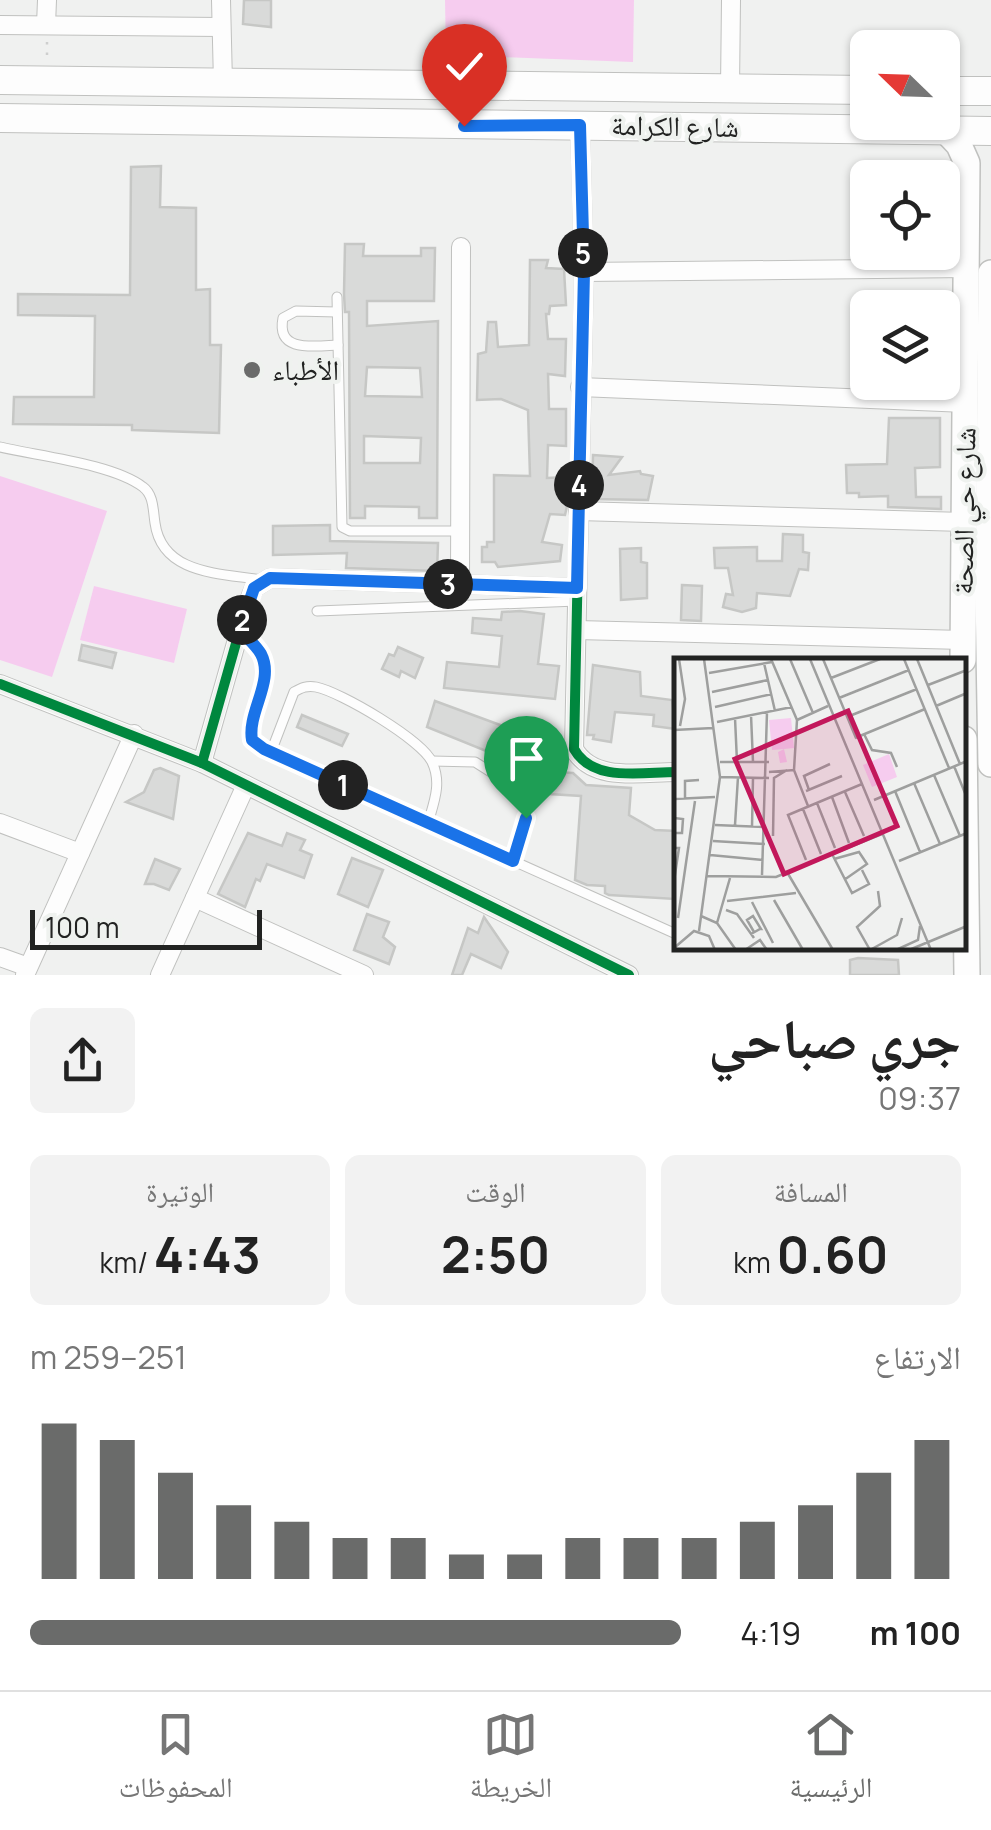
<!DOCTYPE html>
<html lang="ar">
<meta charset="utf-8">
<style>
:root{--surface:#fff;--page:#f2f2f2;--text:#222;--muted:#767676;--line:#e0e0e0;--accent:#6a6b6a}
body{margin:0;font-family:Manrope,"Noto Naskh Arabic",sans-serif;background:var(--page);color:var(--text);direction:rtl;height:100vh;display:flex;flex-direction:column;font-size:38px;white-space:nowrap}
*{box-sizing:border-box;margin:0}
p{font-size:32px;color:var(--muted)}
.icon{flex:none;width:55px;height:55px;fill:none;stroke:currentColor;stroke-width:2;stroke-linecap:round;stroke-linejoin:round}
.map{position:relative;height:975px;overflow:hidden;direction:ltr}
.sheet{display:flex;flex-direction:column;background:var(--surface);flex:1}
.sheet>*{flex:none}
.needle{width:65px;rotate:293deg}
.controls{position:absolute;left:850px;top:30px;display:grid;gap:20px}
.controls a{display:grid;place-items:center;width:110px;height:110px;border-radius:15px;background:var(--surface);box-shadow:0 2px 8px #0004;font-size:50px}
.scale{position:absolute;left:30px;bottom:25px;width:232px;box-sizing:border-box;padding-left:10px;border:5px solid #222322;border-top:0;font-size:28px;line-height:35px;white-space:nowrap;color:#222322;-webkit-text-stroke:8px #eff2ef;paint-order:stroke}
.pin{position:absolute;display:grid;place-items:center;width:85px;height:85px;color:#fff;margin:-102px -42px;border-radius:50% 50% 50% 0;rotate:-45deg;box-shadow:0 0 10px #0007}
.pin .icon{rotate:45deg}
.km{position:absolute;width:50px;height:50px;margin:-25px;border-radius:50%;background:#222;color:#fff;font-size:28px;line-height:50px;text-align:center}
.round{display:grid;place-items:center;flex:none;width:105px;height:105px;border-radius:15px;background:var(--page)}
.summary{display:flex;align-items:center;justify-content:space-between;height:170px;padding:0 30px}
h1{font-size:55px;font-weight:700;line-height:75px}
.figures{display:grid;grid-template-columns:repeat(3,1fr);gap:15px;height:170px;padding:10px 30px}
.figures div{display:grid;align-content:center;border-radius:15px;background:var(--page);text-align:center}
.figures b{font-size:50px;font-weight:700}
.figures small{font-size:28px;font-weight:400}
.figures p{font-size:28px}
.chart{height:280px;padding:20px 30px}
.chart p{display:flex;justify-content:space-between}
.chart svg{width:100%;height:180px;margin-top:10px;stroke:var(--accent);stroke-width:6}
ul{padding:0 30px;list-style:none;font-size:32px}
li{display:grid;grid-template-columns:160px 120px 1fr;align-items:center;height:75px}
li i{height:25px;border-radius:12px;background:var(--accent)}
.tab-bar{display:flex;justify-content:space-around;align-items:center;height:140px;border-top:2px solid var(--line);background:var(--surface);font-size:28px;color:var(--muted)}
.tab-bar a{display:grid;justify-items:center;gap:5px}
.tab-bar .on{color:var(--accent)}
.map>svg:first-child{display:block}
</style>
<div class="map">
<svg width="991" height="975" viewBox="0 0 991 975">
<rect width="100%" height="100%" fill="#f0f1f0"/>
<g fill="#f6ccef">
<polygon points="445,0 634,0 633,62 446,55"/>
<polygon points="0,476 107,511 52,677 0,660"/>
<polygon points="94,586 187,609 174,663 80,640"/>
</g>
<g fill="#d9dad9" stroke="#c6c7c5" stroke-width="2.5" fill-rule="evenodd">
<polygon points="244,0 271,0 271,27 243,24"/>
<polygon points="161,166 160,207 196,208 196,290 210,289 210,345 221,345 219,433 132,430 132,425 13,424 14,397 94,397 95,316 18,315 18,294 130,295 131,167"/>
<path d="M345,244H364L363,256H421V248H435L434,301H367V326L438,321L437,518H419V507L365,506V518H350L349,312H345L344,294ZM367,367L420,368L422,397L365,396ZM364,436L421,438L420,463H364Z"/>
<polygon points="530,260 548,260 546,268 564,269 566,305 550,306 549,314 546,314 548,339 566,339 565,376 548,374 549,409 566,409 566,446 548,445 547,478 567,477 567,506 565,515 550,514 542,542 562,545 560,561 498,567 495,562 482,562 482,547 487,547 487,542 494,542 494,475 530,476 528,410 501,399 477,400 478,354 486,352 488,322 496,322 498,347 529,345"/>
<polygon points="889,418 940,418 940,467 915,468 916,497 941,497 941,509 888,507 888,496 859,497 859,493 847,493 846,465 887,464"/>
<polygon points="593,455 622,457 609,475 640,471 641,474 653,476 648,500 592,499"/>
<polygon points="330,525 330,541 438,543 437,571 346,568 347,553 273,555 273,526"/>
<polygon points="783,534 803,535 803,552 809,553 808,570 799,569 790,596 757,593 756,608 742,612 723,607 726,594 733,595 728,568 715,568 714,548 757,547 757,561 782,561"/>
<polygon points="641,548 641,562 647,563 647,598 621,600 620,549"/>
<polygon points="682,585 702,586 701,621 681,620"/>
<polygon points="520,611 544,614 538,664 559,666 555,699 444,688 447,662 499,667 502,636 472,633 473,618 501,620 502,612"/>
<polygon points="82,645 116,653 112,668 79,660"/>
<polygon points="398,647 423,658 415,678 401,671 399,677 382,669 389,654 394,656"/>
<polygon points="593,665 640,672 641,696 672,700 676,729 653,726 654,715 615,712 611,742 593,739 594,735 587,735"/>
<polygon points="435,701 538,739 526,767 427,727"/>
<polygon points="302,715 348,734 342,746 297,727"/>
<polygon points="160,768 179,776 173,819 126,802 144,792 154,770"/>
<polygon points="534,771 573,773 586,785 631,788 629,815 655,830 676,831 675,899 609,895 605,893 605,886 587,885 575,880 581,796 533,793"/>
<polygon points="248,833 282,846 287,833 305,840 300,850 312,855 304,878 267,864 260,881 256,879 245,907 218,894"/>
<polygon points="352,858 383,870 368,907 338,894"/>
<polygon points="155,859 180,869 169,890 154,884 145,884"/>
<polygon points="367,914 389,922 383,937 395,947 389,964 354,950"/>
<polygon points="484,917 508,952 501,968 471,954 462,975 452,975 468,928 478,933"/>
<polygon points="858,958 898,960 899,975 850,975 850,960"/>
</g>
<g fill="none" stroke-linecap="round" stroke-linejoin="round">
<g stroke="#c0c1bf" stroke-width="11">
<g id="service">
<polyline points="337,297 342,527 350,531 458,531"/>
<path d="M337,312L296,311L283,318C276,353 314,346 338,345"/>
<path d="M0,447C38,456 113,464 143,487C154,495 153,511 155,523C162,575 221,573 262,580"/>
<polyline points="317,611 577,601"/>
<path d="M241,632C290,686 244,691 252,740L264,749L676,934"/>
<path d="M271,752L294,692C301,688 307,685 316,687C341,692 422,740 432,762C442,783 434,802 428,823"/>
<polyline points="432,761 475,762 521,791 527,817 513,861"/>
</g>
</g>
<g stroke="#c0c1bf" stroke-width="20">
<g id="minor">
<polyline points="221,0 223,83"/>
<polyline points="0,25 221,27"/>
<polyline points="46,25 47,0"/>
<polyline points="730,88 731,0"/>
<path d="M580,125L584,272L574,749C593,783 642,772 676,772"/>
<polyline points="584,272 968,268"/>
<polyline points="580,387 966,403"/>
<polyline points="578,511 964,522"/>
<polyline points="460,585 461,247"/>
<polyline points="577,630 963,640"/>
<polyline points="0,684 202,763 629,975"/>
<polyline points="202,763 246,608 254,588 270,578 577,588"/>
<polyline points="0,823 80,853"/>
<polyline points="195,898 364,975"/>
<polyline points="0,957 28,967"/>
<polyline points="25,975 134,734"/>
<polyline points="160,975 246,785"/>
</g>
</g>
<g stroke="#c0c1bf" stroke-width="28">
<g id="secondary">
<polyline points="944,129 959,145 967,163 963,660"/>
<polyline points="991,273 988,592 991,764"/>
<polyline points="964,739 967,975"/>
</g>
</g>
<g stroke="#c0c1bf" stroke-width="30">
<g id="primary">
<polyline points="0,80 868,90"/>
<polyline points="942,91 991,91"/>
<polyline points="0,118 991,131"/>
</g>
</g>
<polyline stroke="#cecfce" stroke-width="2.5" stroke-dasharray="2.5 8" stroke-linecap="butt" points="47,42 47,59"/>
<use href="#service" stroke="#fdfdfd" stroke-width="9"/>
<use href="#minor" stroke="#fdfdfd" stroke-width="18"/>
<use href="#secondary" stroke="#fdfdfd" stroke-width="25"/>
<use href="#primary" stroke="#fdfdfd" stroke-width="28"/>
<g stroke="#eff2ef" stroke-width="16">
<g id="cycleway">
<path d="M580,125L584,272L574,749C593,783 642,772 676,772"/>
<polyline points="0,684 202,763 629,975"/>
<polyline points="202,763 246,608 254,588 270,578 577,588"/>
</g>
</g>
<use href="#cycleway" stroke="#00873e" stroke-width="10"/>
</g>
<g fill="none" stroke-linecap="round" stroke-linejoin="round">
<g stroke="#fff" stroke-width="20">
<path id="route" d="M464,126L580,125L584,272L577,588L270,578L254,588L240,630C246,637 256,645 261,654C275,681 247,712 252,740L264,749L513,861L526,818"/>
</g>
<use href="#route" stroke="#1a73e8" stroke-width="12"/>
</g>
<circle fill="#6a6b6a" stroke="#eff2ef" stroke-width="4" cx="252" cy="370" r="10"/>
<g text-anchor="middle" stroke-width="8" stroke-linejoin="round" paint-order="stroke">
<g font-size="28" fill="#222322" stroke="#eff2ef">
<text transform="translate(675 126) rotate(1)" y="10">شارع الكرامة</text>
<text transform="translate(964 511) rotate(-89)" y="10">شارع حي الصحة</text>
</g>
<g font-size="28" fill="#222322" stroke="#eff2ef" text-anchor="start">
<text x="272" y="380">الأطباء</text>
</g>
</g>
<g transform="translate(674 658)">
<rect width="292" height="292" fill="#f0f1f0"/>
<path d="M117,60L120,90L110,91L113,104L106,105L104,94L110,91L98,92L95,62ZM215,96L223,119L198,129L189,107Z" fill="#f6ccef"/>
<path fill="none" stroke="#9e9f9e" stroke-width="2.5" d="M5,1L11,41L6,68M97,1L123,62L120,112M116,1L139,55M136,1L257,292M149,1L182,80M230,1L275,110M243,1L286,106M90,5L101,53M35,15L98,4M157,20L206,1M254,27L293,12M38,34L94,22M165,40L235,12M262,48L293,35M41,49L98,36M77,57L79,104M173,59L243,31M61,60L63,104M123,62L154,48M43,64L118,49M0,72L39,70M190,76L198,92L217,95L223,109M181,80L251,51M46,104H95M280,108L293,140M95,114L120,112L134,148M260,117L286,178M46,119L95,120M240,125L266,186M135,132L130,118L156,106M132,133L168,118M221,133L246,194M171,134L190,178M158,139L175,185M11,140V123L25,122M0,141L41,139M200,142L293,103M143,145L161,190M129,151L147,196M0,160L9,161L8,175H0M41,167L92,169M61,167L64,119M78,169L79,120M99,178L100,120L113,112M39,183L91,186M0,190H5L0,223M158,196L178,235L195,226L188,212M36,197L89,202M160,201L185,194L193,206L170,222M132,202L114,157L188,126M225,203L293,175M113,214L159,292M88,217L93,54M33,218L102,219L208,176M100,242L129,292M53,243L122,235M78,244L99,285M52,252L63,256L80,280M27,258L43,265L62,292M4,260L21,143M43,265L56,220M25,273L46,119L30,1M77,276L86,271H87L79,258L73,262L80,274M0,290L20,273L35,278L41,292M71,292L86,282L93,292M196,292L183,269L206,248L204,233M196,292L223,277L228,260M222,292L244,282L246,268M235,292L293,268"/>
<path fill="#c2185b" fill-opacity="0.15" stroke="#c2185b" stroke-width="5" d="M174,53L223,168L110,216L61,101Z"/>
<rect width="292" height="292" fill="none" stroke="#222322" stroke-width="5"/>
</g>
</svg>
<div class="controls">
<a><svg class="needle" viewBox="-14 -14 28 28"><path d="M0-13l5 13h-10z" fill="#e53935"/><path d="M0 13l5-13h-10z" fill="#767676"/></svg></a>
<a><svg class="icon" aria-label="locate" viewBox="0 0 24 24"><circle cx="12" cy="12" r="6"/><path d="M12 2v4M12 18v4M2 12h4M18 12h4"/></svg></a>
<a><svg class="icon" aria-label="layers" viewBox="0 0 24 24"><path d="M12 4l9 5-9 5-9-5zM3 14l9 5 9-5"/></svg></a>
</div>
<div class="scale">100 m</div>
<div class="pin" style="left:526px;top:818px;background:#1e9e55"><svg class="icon" aria-label="arrive" viewBox="0 0 24 24"><path d="M6 21V4h12l-3 4 3 4H6"/></svg></div>
<div class="pin" style="left:464px;top:126px;background:#d93025"><svg class="icon" aria-label="check" viewBox="0 0 24 24"><path d="M5 12l5 5 9-10"/></svg></div>
<b class="km" style="left:343px;top:785px">1</b>
<b class="km" style="left:242px;top:620px">2</b>
<b class="km" style="left:448px;top:584px">3</b>
<b class="km" style="left:579px;top:485px">4</b>
<b class="km" style="left:583px;top:253px">5</b>
</div>
<section class="sheet">
<div class="summary"><div><h1>جري صباحي</h1><p>09:37</p></div><a class="round"><svg class="icon" aria-label="share" viewBox="0 0 24 24"><path d="M12 15V3M7 8l5-5 5 5M5 13v7h14v-7"/></svg></a></div>
<div class="figures">
<div><p>المسافة</p><b>0.60<small> km</small></b></div>
<div><p>الوقت</p><b>2:50</b></div>
<div><p>الوتيرة</p><b>4:43<small> /km</small></b></div>
</div>
<div class="chart"><p><span>الارتفاع</span>251–259 m</p>
<svg viewBox="0 0 160 44" preserveAspectRatio="none"><path d="M5 44V6M15 44V10M25 44V18M35 44V26M45 44V30M55 44V34M65 44V34M75 44V38M85 44V38M95 44V34M105 44V34M115 44V34M125 44V30M135 44V26M145 44V18M155 44V10"/></svg>
</div>
<ul>
<li><b>100 m</b>4:19<i style="width:100%"></i></li>
</ul>
</section>
<nav class="tab-bar">
<a class="on"><svg class="icon" aria-label="home" viewBox="0 0 24 24"><path d="M3 11l9-7 9 7M6 9v11h12V9"/></svg>الرئيسية</a>
<a><svg class="icon" aria-label="map" viewBox="0 0 24 24"><path d="M3 6l6-2 6 2 6-2v14l-6 2-6-2-6 2zM9 4v14M15 6v14"/></svg>الخريطة</a>
<a><svg class="icon" aria-label="saved" viewBox="0 0 24 24"><path d="M7 4h10v16l-5-4-5 4z"/></svg>المحفوظات</a>
</nav>
